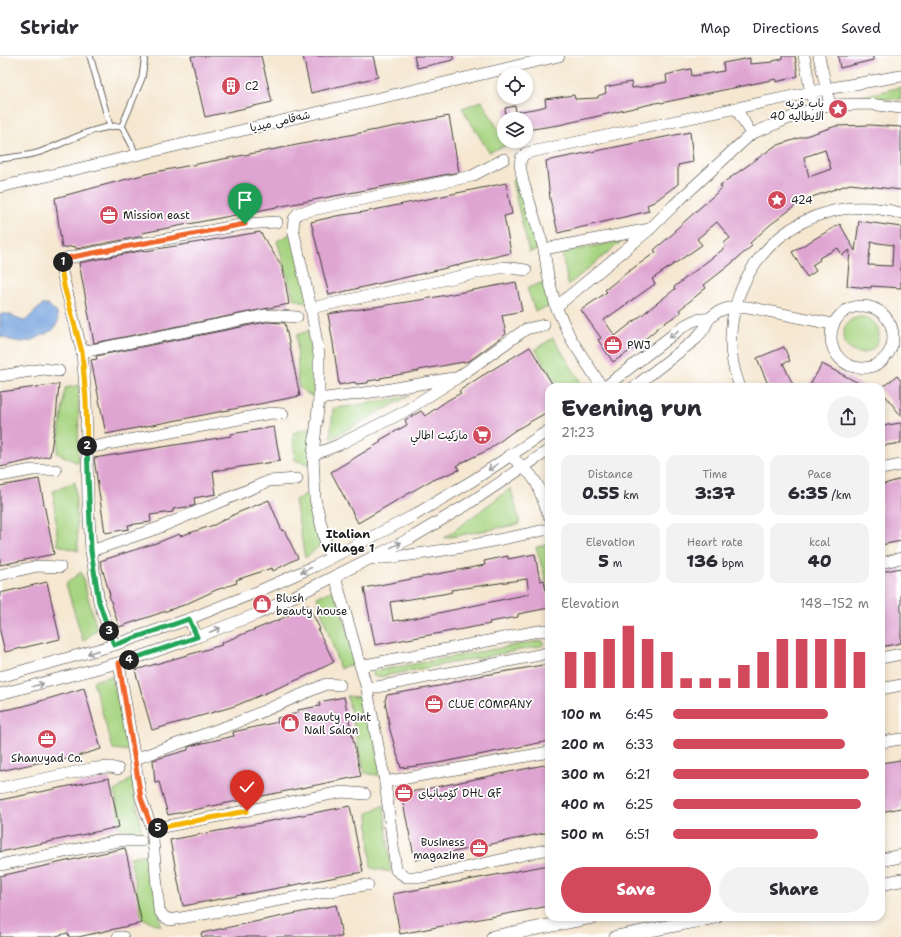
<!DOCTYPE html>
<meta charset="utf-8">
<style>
:root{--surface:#fff;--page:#f2f2f3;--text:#2b2b33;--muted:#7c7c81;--line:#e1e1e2;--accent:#d1495b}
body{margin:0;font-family:"Shantell Sans","Playpen Sans Arabic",sans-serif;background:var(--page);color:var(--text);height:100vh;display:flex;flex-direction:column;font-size:15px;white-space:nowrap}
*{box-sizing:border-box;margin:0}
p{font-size:13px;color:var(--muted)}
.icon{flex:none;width:22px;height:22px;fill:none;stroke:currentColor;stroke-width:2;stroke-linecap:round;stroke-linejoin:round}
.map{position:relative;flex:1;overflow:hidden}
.sheet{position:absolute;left:545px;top:327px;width:340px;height:538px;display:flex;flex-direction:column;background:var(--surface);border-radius:12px;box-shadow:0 2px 6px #0003}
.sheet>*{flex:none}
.tools{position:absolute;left:497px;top:12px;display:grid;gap:8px}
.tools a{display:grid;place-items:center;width:36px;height:36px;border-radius:50%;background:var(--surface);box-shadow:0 2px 6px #0003;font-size:20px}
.pin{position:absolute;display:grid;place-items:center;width:34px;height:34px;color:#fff;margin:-41px -17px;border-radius:50% 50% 50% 0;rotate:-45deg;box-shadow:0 0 4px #0007}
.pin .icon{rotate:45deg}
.km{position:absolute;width:20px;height:20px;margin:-10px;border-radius:50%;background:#222;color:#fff;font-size:11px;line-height:20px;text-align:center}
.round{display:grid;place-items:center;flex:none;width:42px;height:42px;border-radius:21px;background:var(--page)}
.overview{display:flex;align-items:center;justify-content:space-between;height:68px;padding:0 16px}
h1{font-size:22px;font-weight:800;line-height:30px}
.metrics{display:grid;grid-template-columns:repeat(3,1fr);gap:6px;height:68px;padding:4px 16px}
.metrics div{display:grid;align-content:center;border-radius:10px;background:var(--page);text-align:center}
.metrics b{font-size:17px;font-weight:800}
.metrics small{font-size:11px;font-weight:400}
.metrics p{font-size:11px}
.chart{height:112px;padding:8px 16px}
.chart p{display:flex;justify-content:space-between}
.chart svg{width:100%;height:72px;margin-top:4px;stroke:var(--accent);stroke-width:6}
.action{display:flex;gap:8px;margin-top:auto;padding:8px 16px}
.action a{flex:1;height:46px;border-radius:24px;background:var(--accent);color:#fff;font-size:16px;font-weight:800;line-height:46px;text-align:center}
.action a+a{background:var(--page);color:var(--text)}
ul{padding:0 16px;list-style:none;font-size:13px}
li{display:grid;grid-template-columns:64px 48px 1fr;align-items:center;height:30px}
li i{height:10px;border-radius:5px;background:var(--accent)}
header{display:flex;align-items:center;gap:24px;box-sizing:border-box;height:56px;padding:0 20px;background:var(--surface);border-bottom:1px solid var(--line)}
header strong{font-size:19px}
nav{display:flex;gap:22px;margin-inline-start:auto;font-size:14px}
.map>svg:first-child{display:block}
</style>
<header>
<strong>Stridr</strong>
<nav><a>Map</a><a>Directions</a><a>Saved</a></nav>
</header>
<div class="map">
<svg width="901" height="881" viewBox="0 0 901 881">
<rect width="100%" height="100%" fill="#fff"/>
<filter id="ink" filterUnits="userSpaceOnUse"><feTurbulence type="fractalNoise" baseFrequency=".025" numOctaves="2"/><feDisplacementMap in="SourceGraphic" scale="8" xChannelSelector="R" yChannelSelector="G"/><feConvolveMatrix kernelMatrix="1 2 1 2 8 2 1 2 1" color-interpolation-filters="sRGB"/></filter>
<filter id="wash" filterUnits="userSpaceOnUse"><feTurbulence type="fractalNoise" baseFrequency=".012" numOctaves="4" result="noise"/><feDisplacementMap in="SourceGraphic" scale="16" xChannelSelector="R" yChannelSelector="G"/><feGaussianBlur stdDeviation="0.9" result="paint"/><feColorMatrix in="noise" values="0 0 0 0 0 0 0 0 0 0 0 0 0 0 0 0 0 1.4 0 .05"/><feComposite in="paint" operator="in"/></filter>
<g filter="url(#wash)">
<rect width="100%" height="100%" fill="#f5e7d0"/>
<g fill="#a7d481" stroke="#62784e">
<polygon points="901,31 901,43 855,42"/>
<polygon points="482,45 507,89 489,96 462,52"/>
<polygon points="520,117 542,193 529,196 512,125"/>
<polygon points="292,177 313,248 294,243 277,185"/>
<polygon points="622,185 568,229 562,196"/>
<polygon points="544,226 553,250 535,255 527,232"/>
<circle cx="861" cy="279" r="18"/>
<polygon points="314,273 314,342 298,331 297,279"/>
<polygon points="553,282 584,331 559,331 535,293"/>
<polygon points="79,329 78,407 57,397 65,332"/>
<polygon points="409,340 330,383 333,353"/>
<polygon points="312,371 310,409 295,404 293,377"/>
<polygon points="75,426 78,495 58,489 53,435"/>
<polygon points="511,432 520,468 444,482"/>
<polygon points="312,435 321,489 305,502 295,444"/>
<polygon points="549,488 549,534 536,491"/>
<polygon points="81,516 97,574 83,585 66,528"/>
<polygon points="335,533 358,611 348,609 340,613 317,541"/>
<polygon points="539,585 543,585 544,587 542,590 378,621 373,620 373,617 375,615"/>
<polygon points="111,620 133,695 113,693 93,625"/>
<polygon points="365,633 382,720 365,717 347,640 357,641"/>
<polygon points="132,722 142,776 120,773 115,735"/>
<polygon points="384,749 391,816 371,812 368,757"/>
<polygon points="153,797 161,870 142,862 130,801"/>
</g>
<path fill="#74a2dd" stroke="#485f7c" d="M42,249H49L57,257L58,266L53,274L31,285L21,286L10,284L0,280V259C8,254 16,264 25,265Z"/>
<g id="blocks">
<g fill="#dfa5d2" fill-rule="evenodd">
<polygon points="191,0 261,0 272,46 205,61"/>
<polygon points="303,0 373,0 378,21 311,37"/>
<polygon points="414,0 453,0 453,4 417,12"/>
<polygon points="782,0 795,0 798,20 776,26 776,23 661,47 660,46 559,69 526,74 526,63 506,63 505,52 515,50 516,56 539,52 546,50 545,43 574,39 575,43 598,42 598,40 606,37 605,31 631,26 632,32 643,31 667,26 666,19 681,15 691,13 692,20 724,15 723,7 750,2 750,8 773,6 773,5 782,3"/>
<polygon points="838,0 873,0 873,4 840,12"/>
<polygon points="449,60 459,116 142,177 143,180 76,193 75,190 62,192 55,142 150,117"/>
<path d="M870,69L901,71V134L850,128L803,144L770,169L750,187L752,190L726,212L704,229L706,232L679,254L681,256L659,271L636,291L613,306L598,284L601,282L581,254L607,236L605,234L625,218L656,196L654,194L675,176L674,175L722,132L720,129L775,90L836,70ZM825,94L831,113L809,121L804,101ZM717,166L730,182L724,187L726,191L674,231L675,233L615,280L604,264L655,228L652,223L702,189L697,183Z"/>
<polygon points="690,76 693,106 678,109 678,128 654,146 647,149 649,155 558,177 550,143 546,105"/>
<polygon points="506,127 512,158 504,160 511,197 329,239 311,166 336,160 364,156"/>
<path d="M859,165L901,171V232L871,230V232L847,230L850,194L842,199L838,192L819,202L820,204L812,209L816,215L807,221L792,196L840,168L855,195ZM871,186L893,189L892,210L868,209Z"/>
<polygon points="260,176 283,212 289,248 94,287 79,207 145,194 145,195"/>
<polygon points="516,226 522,255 502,259 506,278 469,305 419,314 419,315 380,322 381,323 368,325 368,327 356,328 355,326 339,329 333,287 328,258 420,244"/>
<polygon points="266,266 285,267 300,340 106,378 91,304 97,303 96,300"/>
<polygon points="530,291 554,331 549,331 549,355 514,375 488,394 457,409 459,414 430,425 358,467 331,416 381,386 380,384 407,369 405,364 421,355 425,360 448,344 461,337 459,335 480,321"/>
<polygon points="784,291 790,305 783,307 794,331 769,331 757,302"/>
<polygon points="822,308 866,331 809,331"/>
<polygon points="897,320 901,325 901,360 881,334 881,332"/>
<polygon points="59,328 56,362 50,400 0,411 0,336"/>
<polygon points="901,367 901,387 881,390 881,370"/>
<polygon points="274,371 280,405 213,415 216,438 194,442 195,449 193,450 173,453 173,456 150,459 151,466 128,469 129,473 105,477 94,402 231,380 231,378"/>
<polygon points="39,423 54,498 0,509 0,430"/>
<polygon points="901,423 901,485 881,489 881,429"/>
<polygon points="269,444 282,475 284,474 298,502 273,515 272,512 236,524 237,527 216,534 184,549 119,571 109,539 110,539 100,505 159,486 179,478 180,480 214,469 237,457"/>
<path d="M535,498L540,525L544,524L549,552L518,558V561L489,566L490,568L375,589L364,532L485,509L484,505L508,500V503ZM527,523L529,538L400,565L399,564L393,565L390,546L443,538L452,536L451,534Z"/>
<polygon points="901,512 901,587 881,591 881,516"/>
<polygon points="47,526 60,583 5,596 0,575 0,537"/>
<polygon points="308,549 320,573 318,574 334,606 304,621 235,650 152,674 135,614 222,589 221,587 281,563"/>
<polygon points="549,608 549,685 438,707 401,712 390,674 385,644 387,639 439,630 473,621"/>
<polygon points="84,632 101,693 67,703 37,707 0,715 0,655 24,650"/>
<polygon points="344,641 361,720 168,759 159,726 155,727 153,704 188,694 188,691 194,689 234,680 233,676 278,666 277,662 298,657 298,654 320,650 319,646"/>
<polygon points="901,704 901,752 881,756 881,707"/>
<polygon points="549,708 549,776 415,804 401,738"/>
<polygon points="109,722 119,771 0,796 0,744"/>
<polygon points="350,750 363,816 183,850 170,784"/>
<polygon points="125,792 142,867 78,881 69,881 68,877 52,881 0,881 0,820"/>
<polygon points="549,809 549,850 400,878 393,838"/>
<polygon points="336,849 342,881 202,881 201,877"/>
</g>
</g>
</g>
<g filter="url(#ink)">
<use href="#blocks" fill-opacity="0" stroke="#3d3a37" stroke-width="1"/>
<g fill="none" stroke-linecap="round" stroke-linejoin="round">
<g stroke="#3d3a37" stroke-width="7">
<g id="service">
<polyline points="90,0 110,70"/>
<polyline points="122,70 142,22 145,0"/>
<path d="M0,103C13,101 28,100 40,96C68,86 92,70 122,70L132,89L135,98"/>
</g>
</g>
<g stroke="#3d3a37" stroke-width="12">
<g id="minor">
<polyline points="804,0 812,42"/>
<polyline points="819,0 830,49"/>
<polyline points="736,52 751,78"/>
<polyline points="0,131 559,0"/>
<polyline points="544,193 650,173"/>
<circle cx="862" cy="281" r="31"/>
<polyline points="556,251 650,173 674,149 751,78 814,52 830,49 870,48 901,52"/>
<polyline points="311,252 504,211 526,214"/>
<polyline points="82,296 266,259 297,261"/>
<polyline points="0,320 44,313 59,315"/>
<polyline points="602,331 571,283 556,251 548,220 544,193 523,125 520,109 521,102 526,97 826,33 901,20"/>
<path d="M605,331L684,270C692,265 698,262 709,263"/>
<path d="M634,331L696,283C698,279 702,276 704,273C706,269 707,265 710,262C720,252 735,249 748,251L832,268"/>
<path d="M740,331C711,260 754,175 829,156C853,149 877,151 901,157"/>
<polyline points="319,343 379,335 453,322"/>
<polyline points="87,392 271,357 283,358"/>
<polyline points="313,399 338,389 402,357 457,322 526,273 544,269"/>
<polyline points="510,399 531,419 537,428 549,460"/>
<polyline points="881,413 901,409"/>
<polyline points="0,420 32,414 56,414"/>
<polyline points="91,495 158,472 269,425 297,423"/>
<polyline points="331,502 327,493 315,443 313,399 319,343 319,299 311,252 293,173 294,163 298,157 472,120 504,103"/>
<path d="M373,503C433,498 491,486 549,473"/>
<polyline points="881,507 901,502"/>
<polyline points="0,519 37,510 60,511"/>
<polyline points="335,520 367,633 385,726 396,814 406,821 424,821 549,793"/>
<polyline points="189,563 197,581"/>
<polyline points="114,589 99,546 91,495 88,444 86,344 82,296 61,212 63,205 67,202 245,168 277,166"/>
<polyline points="881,602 901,598"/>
<polyline points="119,607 141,742 152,773 159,854 163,860 170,864 364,829 368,829"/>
<polyline points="360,610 533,576 545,574 549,576"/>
<polyline points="0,621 114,589 189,563 259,535 315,510 411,461 472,425 549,374"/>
<polyline points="367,633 539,599 549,596"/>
<polyline points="881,633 901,629"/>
<polyline points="0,638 133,603 197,581 257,558 311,532 411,482 468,448 549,394"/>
<polyline points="881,686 901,683"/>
<polyline points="135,703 236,667 326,628 340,629"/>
<polyline points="385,726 549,696"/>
<polyline points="0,732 95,712 111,711 118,713"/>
<polyline points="152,773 342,736 365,738"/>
<polyline points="0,809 118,785 141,785"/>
<polyline points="118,881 123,881"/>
</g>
</g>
<g stroke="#3d3a37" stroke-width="14">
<g id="tertiary">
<polyline points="881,804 901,800"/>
<polyline points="881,828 901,824"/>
<polyline points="493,881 593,861"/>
<polyline points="616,881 716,861"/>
</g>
</g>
<use href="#service" stroke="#fff" stroke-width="5.5"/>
<use href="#minor" stroke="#fff" stroke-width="11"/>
<use href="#tertiary" stroke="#fff" stroke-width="13"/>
</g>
<defs><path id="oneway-shaft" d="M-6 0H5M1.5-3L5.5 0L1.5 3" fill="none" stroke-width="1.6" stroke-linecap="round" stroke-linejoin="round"/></defs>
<g stroke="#999">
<use href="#oneway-shaft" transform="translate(674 278) rotate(142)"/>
<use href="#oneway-shaft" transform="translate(493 411) rotate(146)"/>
<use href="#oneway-shaft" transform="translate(396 489) rotate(-26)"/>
<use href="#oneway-shaft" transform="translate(306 514) rotate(156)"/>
<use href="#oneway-shaft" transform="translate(215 574) rotate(-22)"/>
<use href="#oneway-shaft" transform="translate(93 596) rotate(163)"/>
<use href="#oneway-shaft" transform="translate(38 629) rotate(-15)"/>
</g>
</g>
<g fill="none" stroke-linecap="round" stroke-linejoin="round" filter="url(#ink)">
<g stroke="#fff" stroke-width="8">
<polyline id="split-1" points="63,206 67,202 245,168"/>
</g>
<g stroke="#fff" stroke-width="8">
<polyline id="split-2" points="63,206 61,212 64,230 82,296 86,344 87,390"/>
</g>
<g stroke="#fff" stroke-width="8">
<polyline id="split-3" points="87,390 91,495 99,546 109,575"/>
</g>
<g stroke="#fff" stroke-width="8">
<polyline id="split-4" points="109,575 114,589 189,563 197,581 129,604"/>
</g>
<g stroke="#fff" stroke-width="8">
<polyline id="split-5" points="129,604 119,607 141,742 152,773 158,772"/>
</g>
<g stroke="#fff" stroke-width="8">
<polyline id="split-6" points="158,772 247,755"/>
</g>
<use href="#split-1" stroke="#f0652b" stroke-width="5"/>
<use href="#split-2" stroke="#f5b400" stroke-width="5"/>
<use href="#split-3" stroke="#22a559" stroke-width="5"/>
<use href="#split-4" stroke="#22a559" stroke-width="5"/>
<use href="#split-5" stroke="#f0652b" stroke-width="5"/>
<use href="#split-6" stroke="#f5b400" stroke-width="5"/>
</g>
<defs>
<g id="building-disc" transform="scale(1)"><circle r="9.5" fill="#d1495b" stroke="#fff"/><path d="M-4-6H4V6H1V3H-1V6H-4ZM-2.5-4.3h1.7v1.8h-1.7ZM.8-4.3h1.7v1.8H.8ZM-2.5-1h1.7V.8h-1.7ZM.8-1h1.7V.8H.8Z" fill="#fff"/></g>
<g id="sight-disc" transform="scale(1)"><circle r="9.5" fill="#d1495b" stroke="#fff"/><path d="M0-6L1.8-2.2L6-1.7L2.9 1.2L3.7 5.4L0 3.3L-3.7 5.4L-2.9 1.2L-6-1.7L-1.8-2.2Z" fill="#fff"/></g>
<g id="office-disc" transform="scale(1)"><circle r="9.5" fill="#d1495b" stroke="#fff"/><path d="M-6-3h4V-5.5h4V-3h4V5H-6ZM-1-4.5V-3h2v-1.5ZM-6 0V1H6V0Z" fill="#fff"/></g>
<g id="supermarket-disc" transform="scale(1)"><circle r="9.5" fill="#d1495b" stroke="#fff"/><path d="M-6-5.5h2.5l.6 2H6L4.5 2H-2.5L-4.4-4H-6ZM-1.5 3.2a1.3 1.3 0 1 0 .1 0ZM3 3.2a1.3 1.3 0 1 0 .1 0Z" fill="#fff"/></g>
<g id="shop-disc" transform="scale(1)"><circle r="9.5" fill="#d1495b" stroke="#fff"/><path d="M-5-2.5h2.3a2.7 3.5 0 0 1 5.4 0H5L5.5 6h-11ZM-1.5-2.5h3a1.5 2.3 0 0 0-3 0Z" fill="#fff"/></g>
</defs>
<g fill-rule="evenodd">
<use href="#building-disc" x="231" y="30"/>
<use href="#sight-disc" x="838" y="53"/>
<use href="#sight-disc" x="777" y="144"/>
<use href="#office-disc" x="109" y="159"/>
<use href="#office-disc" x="613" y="289"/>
<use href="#supermarket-disc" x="482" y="379"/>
<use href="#shop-disc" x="262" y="548"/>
<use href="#office-disc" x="434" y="648"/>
<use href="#shop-disc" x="290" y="667"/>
<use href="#office-disc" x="47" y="683"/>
<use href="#office-disc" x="404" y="737"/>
<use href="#office-disc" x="479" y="792"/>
</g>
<g text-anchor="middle" stroke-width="3.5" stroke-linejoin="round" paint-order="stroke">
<g font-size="11" fill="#1c1c1c" stroke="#fff" text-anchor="start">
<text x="245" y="34">C2</text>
<text x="824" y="51" text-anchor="end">باب قريه<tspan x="824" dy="13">الايطاليه 40</tspan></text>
<text x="791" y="148">424</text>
<text x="123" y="163">Mission east</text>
<text x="627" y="293">PWJ</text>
<text x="468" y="383" text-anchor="end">ماركيت اطالي</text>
<text x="276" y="546">Blush<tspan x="276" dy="13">beauty house</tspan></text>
<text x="448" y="652">CLUE COMPANY</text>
<text x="304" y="665">Beauty Point<tspan x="304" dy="13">Nail Salon</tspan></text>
<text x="47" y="706" text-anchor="middle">Shanuyad Co.</text>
<text x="418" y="741">کۆمپانیای DHL GF</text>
<text x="465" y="790" text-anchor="end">Business<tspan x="465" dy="13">magazine</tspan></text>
</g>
<g font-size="11" fill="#1c1c1c" stroke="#fff">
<text transform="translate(280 65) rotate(-13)" y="4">شەقامی میدیا</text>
</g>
<g font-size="12" font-weight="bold" fill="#1c1c1c" stroke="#fff">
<text x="348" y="482">Italian<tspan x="348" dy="14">Village 1</tspan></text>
</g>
</g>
</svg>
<div class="tools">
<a><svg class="icon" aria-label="locate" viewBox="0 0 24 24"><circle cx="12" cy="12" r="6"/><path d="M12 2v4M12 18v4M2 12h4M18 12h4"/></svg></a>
<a><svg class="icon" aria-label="layers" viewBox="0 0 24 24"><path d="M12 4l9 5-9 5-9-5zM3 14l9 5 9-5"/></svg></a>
</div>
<div class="pin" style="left:245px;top:168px;background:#1e9e55"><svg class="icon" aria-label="arrive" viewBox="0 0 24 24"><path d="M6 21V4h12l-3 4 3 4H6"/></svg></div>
<div class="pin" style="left:247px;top:755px;background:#d93025"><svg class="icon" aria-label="check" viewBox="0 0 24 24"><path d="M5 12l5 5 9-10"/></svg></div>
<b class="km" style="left:63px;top:206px">1</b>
<b class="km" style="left:87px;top:390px">2</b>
<b class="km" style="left:109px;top:575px">3</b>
<b class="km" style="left:129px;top:604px">4</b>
<b class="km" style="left:158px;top:772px">5</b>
<section class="sheet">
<div class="overview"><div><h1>Evening run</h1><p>21:23</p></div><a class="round"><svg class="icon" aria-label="share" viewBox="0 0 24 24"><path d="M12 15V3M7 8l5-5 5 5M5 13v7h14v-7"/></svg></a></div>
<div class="metrics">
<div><p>Distance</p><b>0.55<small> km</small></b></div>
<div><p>Time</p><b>3:37</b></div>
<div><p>Pace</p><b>6:35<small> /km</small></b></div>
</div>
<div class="metrics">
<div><p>Elevation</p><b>5<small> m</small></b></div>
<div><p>Heart rate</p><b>136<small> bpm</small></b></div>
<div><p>kcal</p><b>40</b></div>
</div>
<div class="chart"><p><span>Elevation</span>148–152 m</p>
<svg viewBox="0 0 160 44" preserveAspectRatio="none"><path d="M5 44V22M15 44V22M25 44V14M35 44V6M45 44V14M55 44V22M65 44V38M75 44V38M85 44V38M95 44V30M105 44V22M115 44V14M125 44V14M135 44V14M145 44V14M155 44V22"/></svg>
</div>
<ul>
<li><b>100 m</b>6:45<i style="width:79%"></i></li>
<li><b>200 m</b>6:33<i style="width:88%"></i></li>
<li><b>300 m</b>6:21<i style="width:100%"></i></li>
<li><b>400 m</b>6:25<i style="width:96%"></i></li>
<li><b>500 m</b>6:51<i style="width:74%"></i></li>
</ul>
<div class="action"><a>Save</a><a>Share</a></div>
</section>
</div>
